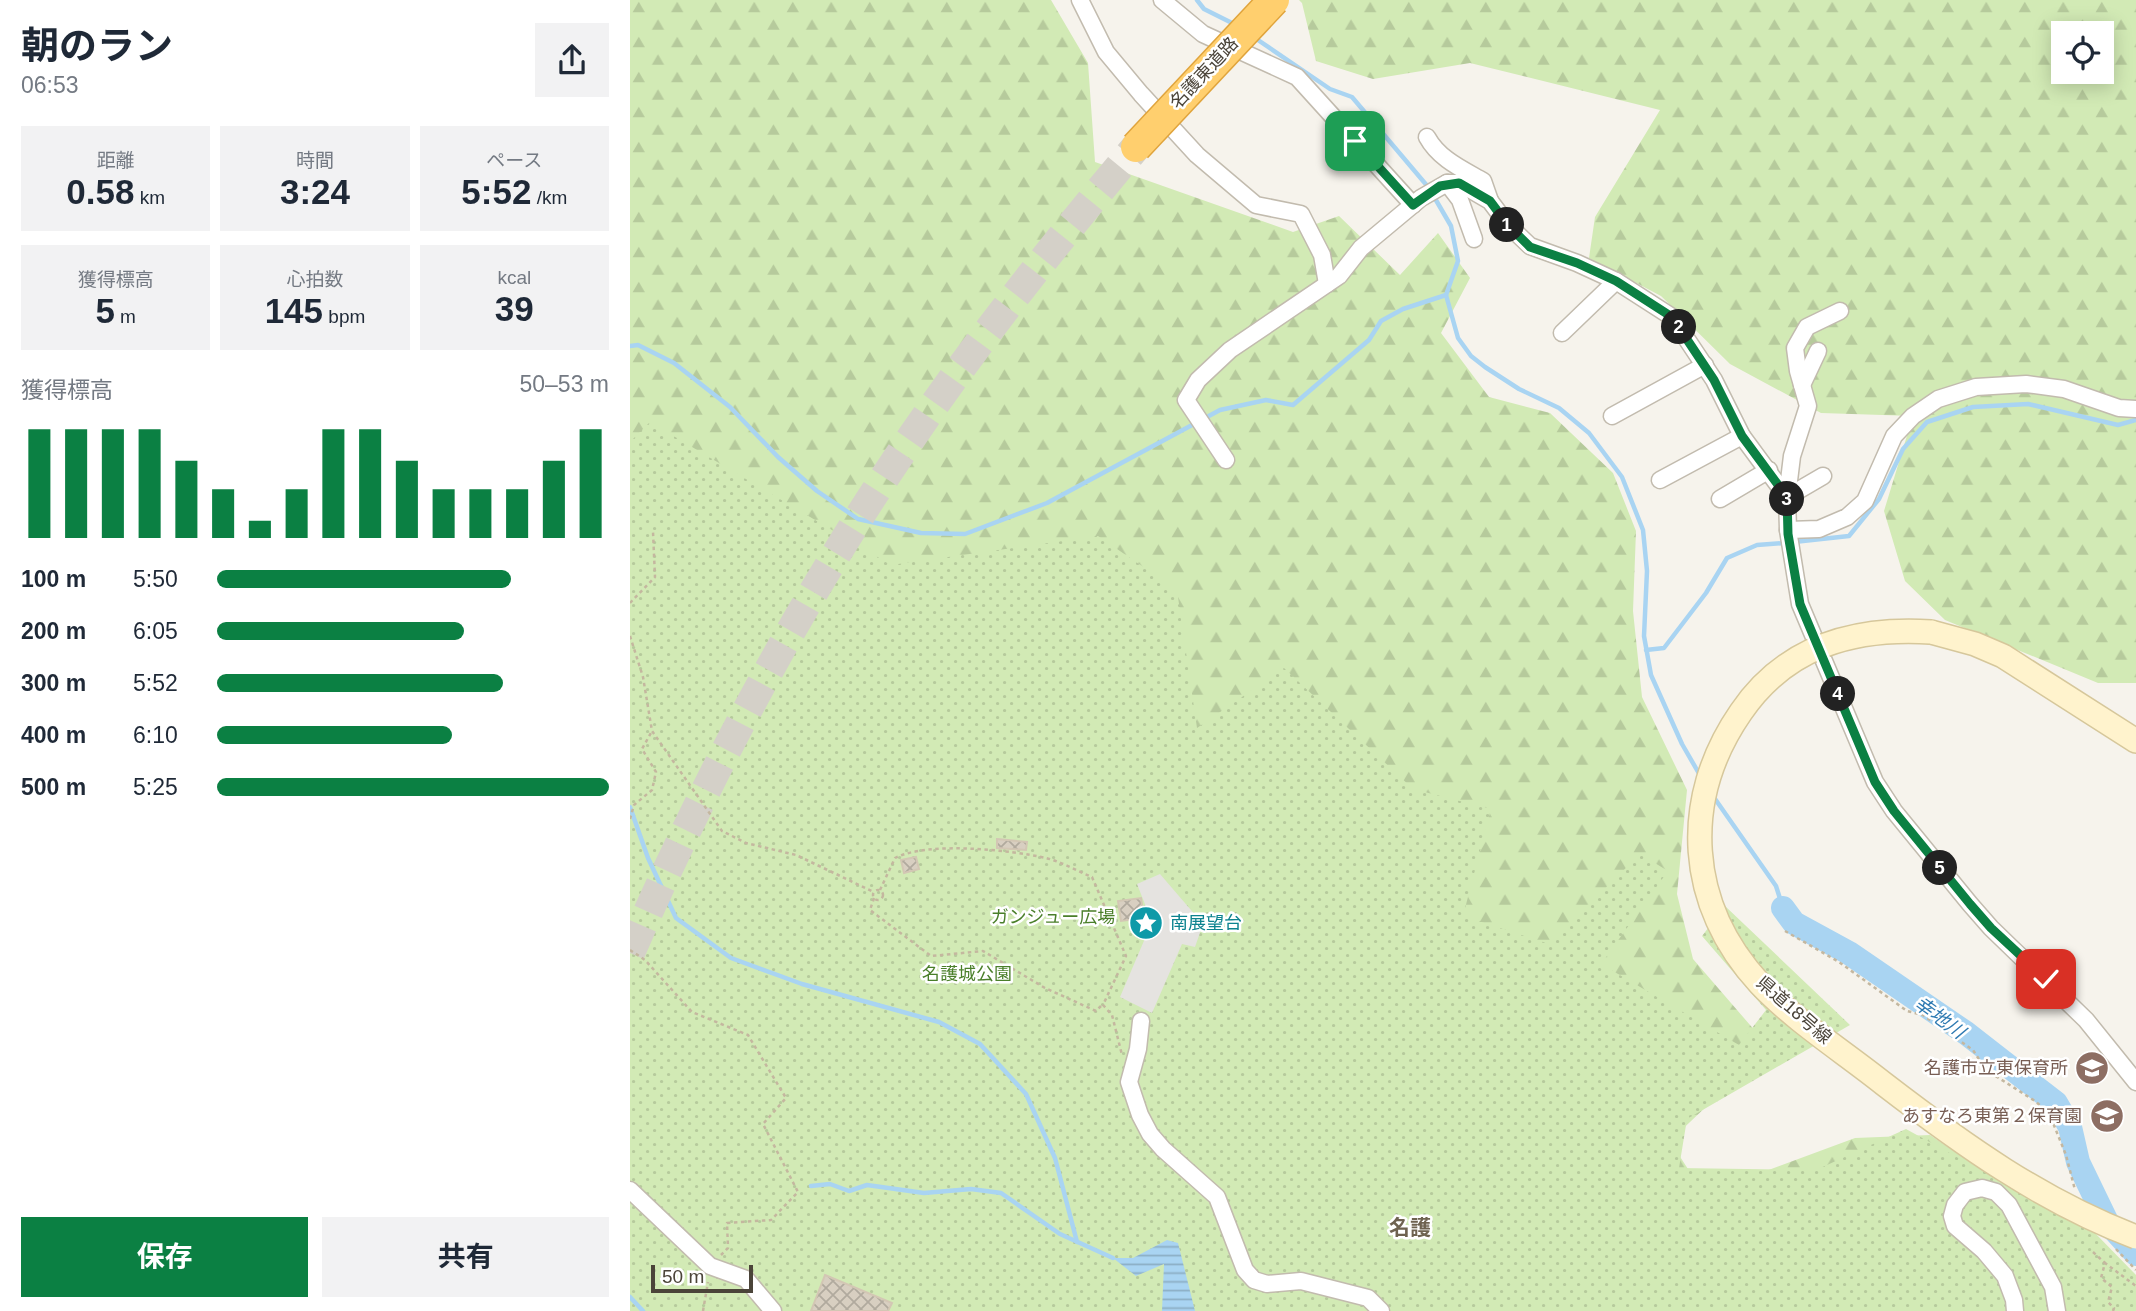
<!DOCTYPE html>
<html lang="ja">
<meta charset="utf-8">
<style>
:root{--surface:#fff;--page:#f2f2f3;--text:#1f2937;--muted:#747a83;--accent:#0b8043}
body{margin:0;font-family:Arial,"Noto Sans JP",sans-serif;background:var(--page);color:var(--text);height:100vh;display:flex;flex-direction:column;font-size:26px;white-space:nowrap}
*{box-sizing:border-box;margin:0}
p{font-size:23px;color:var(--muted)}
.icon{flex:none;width:38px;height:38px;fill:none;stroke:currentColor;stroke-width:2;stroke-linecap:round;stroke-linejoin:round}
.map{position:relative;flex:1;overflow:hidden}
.sheet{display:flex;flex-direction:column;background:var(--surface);width:630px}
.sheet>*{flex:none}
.fabs{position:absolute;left:1421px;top:21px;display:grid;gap:14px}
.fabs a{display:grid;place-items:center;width:63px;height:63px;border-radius:0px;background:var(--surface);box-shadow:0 4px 18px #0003;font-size:35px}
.scale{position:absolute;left:21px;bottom:18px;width:102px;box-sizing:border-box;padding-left:7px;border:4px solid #4b4439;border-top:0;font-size:19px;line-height:24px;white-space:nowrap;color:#4b4439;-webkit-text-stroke:5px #fff;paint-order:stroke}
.pin{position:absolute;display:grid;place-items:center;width:60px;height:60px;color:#fff;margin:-30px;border-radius:14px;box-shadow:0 4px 10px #0006}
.km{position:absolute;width:35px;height:35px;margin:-18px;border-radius:50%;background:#222;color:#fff;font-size:19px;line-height:35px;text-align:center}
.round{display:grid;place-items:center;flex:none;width:74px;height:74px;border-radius:0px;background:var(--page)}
.overview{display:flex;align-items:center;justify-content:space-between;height:119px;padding:0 21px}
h1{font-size:38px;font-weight:700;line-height:52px}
.stats{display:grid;grid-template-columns:repeat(3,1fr);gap:10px;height:119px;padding:7px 21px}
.stats div{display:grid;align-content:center;border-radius:0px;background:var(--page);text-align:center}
.stats b{font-size:35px;font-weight:700}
.stats small{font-size:19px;font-weight:400}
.stats p{font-size:19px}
.chart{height:196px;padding:14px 21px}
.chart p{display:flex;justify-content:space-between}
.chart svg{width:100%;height:126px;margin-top:7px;stroke:var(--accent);stroke-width:6}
.action{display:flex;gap:14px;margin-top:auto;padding:14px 21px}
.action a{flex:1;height:80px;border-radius:0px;background:var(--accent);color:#fff;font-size:28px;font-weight:700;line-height:80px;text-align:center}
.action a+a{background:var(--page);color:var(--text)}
ul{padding:0 21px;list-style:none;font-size:23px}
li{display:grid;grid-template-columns:112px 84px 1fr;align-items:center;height:52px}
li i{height:18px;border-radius:9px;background:var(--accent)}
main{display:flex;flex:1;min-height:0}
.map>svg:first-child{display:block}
</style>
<main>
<section class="sheet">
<div class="overview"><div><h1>朝のラン</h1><p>06:53</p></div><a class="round"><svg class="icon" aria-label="share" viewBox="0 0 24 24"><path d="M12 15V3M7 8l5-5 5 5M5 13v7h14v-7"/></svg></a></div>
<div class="stats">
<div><p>距離</p><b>0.58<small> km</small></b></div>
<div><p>時間</p><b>3:24</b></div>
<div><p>ペース</p><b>5:52<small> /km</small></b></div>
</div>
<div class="stats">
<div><p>獲得標高</p><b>5<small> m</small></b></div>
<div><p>心拍数</p><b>145<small> bpm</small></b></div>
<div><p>kcal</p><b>39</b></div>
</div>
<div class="chart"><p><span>獲得標高</span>50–53 m</p>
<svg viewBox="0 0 160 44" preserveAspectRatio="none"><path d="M5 44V6M15 44V6M25 44V6M35 44V6M45 44V17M55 44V27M65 44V38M75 44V27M85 44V6M95 44V6M105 44V17M115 44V27M125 44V27M135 44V27M145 44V17M155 44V6"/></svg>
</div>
<ul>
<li><b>100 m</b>5:50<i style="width:75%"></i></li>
<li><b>200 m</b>6:05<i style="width:63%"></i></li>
<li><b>300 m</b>5:52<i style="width:73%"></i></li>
<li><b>400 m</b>6:10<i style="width:60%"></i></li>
<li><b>500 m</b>5:25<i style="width:100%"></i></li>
</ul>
<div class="action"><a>保存</a><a>共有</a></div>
</section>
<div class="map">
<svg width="1506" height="1311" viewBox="0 0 1506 1311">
<defs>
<pattern id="forest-firs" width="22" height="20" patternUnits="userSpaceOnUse" patternTransform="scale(1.75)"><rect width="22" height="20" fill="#d2eab5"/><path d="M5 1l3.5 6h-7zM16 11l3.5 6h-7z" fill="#b6ca9c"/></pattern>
<pattern id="park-dots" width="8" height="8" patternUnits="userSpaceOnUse" patternTransform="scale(1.75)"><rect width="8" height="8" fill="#d2eab5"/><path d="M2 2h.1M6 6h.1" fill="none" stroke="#b6ca9c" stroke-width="1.8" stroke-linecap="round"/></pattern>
<pattern id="water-rules" width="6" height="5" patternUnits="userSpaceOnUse" patternTransform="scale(1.75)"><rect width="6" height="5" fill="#a9d4f2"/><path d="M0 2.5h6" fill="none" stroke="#8caec5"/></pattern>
<pattern id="building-cross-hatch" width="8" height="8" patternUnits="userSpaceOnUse" patternTransform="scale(1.75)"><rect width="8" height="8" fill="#d8cfc1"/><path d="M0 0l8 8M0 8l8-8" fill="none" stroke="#b1aa9e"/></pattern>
</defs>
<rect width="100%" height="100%" fill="#f6f3ec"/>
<g fill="url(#forest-firs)" fill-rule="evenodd">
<polygon points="0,0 421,0 458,63 465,162 663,232 709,216 770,275 808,233 840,278 811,333 859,397 920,413 983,473 1006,531 1003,611 1012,697 1057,790 1047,894 1063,959 1139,1047 1040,1141 1074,1194 1225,1138 1300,1135 1402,1204 762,1311 526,1311 0,1176"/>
<path d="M669,0H1506V683H1468L1315,620L1275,581L1254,511L1283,416L1191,413L1100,364L1031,296L959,258L965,217L1030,110L840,63L743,79L686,61L672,3ZM1433,33H1472V72H1433Z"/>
</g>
<polygon fill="url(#park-dots)" points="20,422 261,565 468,536 547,590 567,728 654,668 783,789 861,809 833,916 919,944 1010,854 1038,871 971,964 1109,1045 1136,1010 1072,936 1095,906 1220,1025 1057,1119 1049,1168 1186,1170 1276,1129 1465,1233 1506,1275 1506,1311 0,1311 0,442"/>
<polygon fill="#e5e3e0" points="530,874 573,924 565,947 552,944 522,1013 490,997 522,922 507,884"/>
<polygon fill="url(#water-rules)" points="537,1240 548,1243 565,1311 532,1311 534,1264 506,1276 483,1258 503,1258"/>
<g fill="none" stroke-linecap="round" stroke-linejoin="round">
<g stroke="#a9d4f2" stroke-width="4.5">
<polyline points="567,0 574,9 606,25"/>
<polyline points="622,36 700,89 722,97 799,188"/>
<polyline points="803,195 821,226 828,261 816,295 828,338 841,356 855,367 889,389 929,408 959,433 992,477 1013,530 1017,571 1014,636 1021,675 1052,744 1071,777"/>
<polyline points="0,346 8,345 44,363 100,407 148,457 187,491 228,519 291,533 335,534 417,503 590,410 636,400 663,405 739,340 751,321 773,309 816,295"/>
<polyline points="1164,542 1219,536 1249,499 1273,449 1297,422 1343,407 1398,404 1488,425 1506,420"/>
<polyline points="1016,650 1034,648 1076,593 1097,558 1127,545 1155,543"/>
<polyline points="1083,796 1146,886 1153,908"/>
<polyline points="0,807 18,858 46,918 101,958 172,984 309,1022 350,1044 396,1094 425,1158 447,1242"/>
<polyline points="181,1186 200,1184 219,1191 237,1185 294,1193 341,1189 371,1193 430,1234 483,1258"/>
<polyline points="0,1297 13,1311"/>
</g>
<polyline stroke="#a9d4f2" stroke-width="24" points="1153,908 1164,923 1219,953 1292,1003 1336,1033 1426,1103 1440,1127 1448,1162 1477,1222 1506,1254"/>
</g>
<g fill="url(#building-cross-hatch)" stroke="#d3c7b4" stroke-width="2">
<polygon points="367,839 397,842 396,850 367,848"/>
<polygon points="286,857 289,869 274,873 271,860"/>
<polygon points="511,898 514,918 491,921 488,901"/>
<polygon points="195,1275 262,1303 258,1311 181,1311"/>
</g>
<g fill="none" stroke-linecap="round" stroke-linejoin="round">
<path stroke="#d4d0c8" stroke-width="30" stroke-dasharray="30 15" stroke-linecap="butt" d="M0,953C68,797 147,646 238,503C318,378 410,261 506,147"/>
<g stroke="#c2bbae" stroke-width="19">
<g id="street">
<polyline points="450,0 476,52 511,94 567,155 626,205 671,214 692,255 697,284"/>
<polyline points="532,0 573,34 667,77 783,205"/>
<path d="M797,137C809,159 832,169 853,181L860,201"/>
<polyline points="817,183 830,200 844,239"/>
<polyline points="932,333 986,281"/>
<polyline points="1172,385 1188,351"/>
<polyline points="982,416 1075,365"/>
<polyline points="596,460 556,400 568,380 600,350 709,276 731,248 791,198 817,183 829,183 860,201 878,225 900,246 947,263 986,281 1042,317 1084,380 1112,436 1157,497 1158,530 1170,604 1245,782 1264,811 1340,904 1361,928 1456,1020 1506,1082"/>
<polyline points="1030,480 1112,436"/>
<polyline points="1157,497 1162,456 1178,406 1168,371 1165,348 1177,327 1210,311"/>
<polyline points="1157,497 1193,476"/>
<polyline points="1090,499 1139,470"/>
<polyline points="1158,530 1189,529 1217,517 1235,501 1264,436 1283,416 1308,399 1346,387 1396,384 1434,389 1489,408 1506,409"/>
<polyline points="511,1021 508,1049 499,1082 510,1115 520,1134 533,1149 587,1197 615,1270 624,1280 637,1284 671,1281 738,1298 751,1311"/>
<polyline points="0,1190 80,1266 116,1279 143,1311"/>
<polyline points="1385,1311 1384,1300 1375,1276 1354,1251 1325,1226 1322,1216 1325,1205 1335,1192 1352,1188 1366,1192 1379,1205 1423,1287 1427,1311"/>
</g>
</g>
<g stroke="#d6c79b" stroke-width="26">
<polyline id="secondary" points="1301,632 1345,644 1373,656 1506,741"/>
</g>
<g stroke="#c4b79f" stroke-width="2.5" stroke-dasharray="3.5 3.5" stroke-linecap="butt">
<polyline points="0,603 25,577 23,532"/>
<polyline points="0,636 13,677 22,731 92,831 116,843 166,855 244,892"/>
<polyline points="0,819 4,805 22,790 26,772 12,749 22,731"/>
<circle cx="248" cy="895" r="5"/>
<path d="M250,890L265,858C298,841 380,850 416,858C432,862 447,871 462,877L496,956L473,1005L482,1015L492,1055"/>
<polyline points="244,898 240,910 301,956 353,951 415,988 466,1011 472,1005"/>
<polyline points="1155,931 1209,962 1277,1011 1293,1015 1343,1050 1356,1070 1405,1101 1419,1113 1436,1155 1445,1190"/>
<polyline points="0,950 15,960 62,1012 118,1035 156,1098 133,1124 168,1192 141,1220 97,1223 98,1248 91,1255"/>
<polyline points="1486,1249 1506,1270"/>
<polyline points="1463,1252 1475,1263"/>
<polyline points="73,1311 78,1282"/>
<polyline points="1483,1311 1484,1308 1478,1302 1482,1287 1471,1278 1475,1263 1506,1286"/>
</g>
<use href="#street" stroke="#fff" stroke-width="16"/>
<use href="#secondary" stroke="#fff3cd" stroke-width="23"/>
<g stroke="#d6c79b" stroke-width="26" stroke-linecap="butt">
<path id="secondary-bridge" d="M1301,632C1224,627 1156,646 1111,712C1050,800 1057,905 1130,984C1165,1021 1214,1052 1254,1084C1332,1144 1413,1202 1506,1237"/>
</g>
<g stroke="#e0a43c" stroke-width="33" stroke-linecap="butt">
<polyline id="highway-bridge" points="506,147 644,0"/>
</g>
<use href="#secondary-bridge" stroke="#fff3cd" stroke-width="23"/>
<use href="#highway-bridge" stroke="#ffcf6e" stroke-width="30"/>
</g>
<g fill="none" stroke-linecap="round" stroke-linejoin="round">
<g stroke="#fff" stroke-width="14">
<polyline id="route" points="725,141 783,205 810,186 829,183 860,201 878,225 900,247 947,263 986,281 1042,317 1084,380 1112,436 1157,497 1158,534 1170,604 1245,782 1264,811 1340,904 1361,928 1416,979"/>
</g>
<use href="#route" stroke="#0b8043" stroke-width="9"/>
</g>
<defs>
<g id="sight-disc" transform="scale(1.75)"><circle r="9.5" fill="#0f9aa8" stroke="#fff"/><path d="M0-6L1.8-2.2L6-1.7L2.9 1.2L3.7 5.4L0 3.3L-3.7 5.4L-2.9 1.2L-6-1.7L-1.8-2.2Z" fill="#fff"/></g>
<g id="school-disc" transform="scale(1.75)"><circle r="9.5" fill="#8d6e63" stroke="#fff"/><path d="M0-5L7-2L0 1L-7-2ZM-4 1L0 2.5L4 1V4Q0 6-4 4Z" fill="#fff"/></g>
</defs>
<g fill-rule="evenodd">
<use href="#sight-disc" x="516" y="923"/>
<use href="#school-disc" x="1462" y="1068"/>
<use href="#school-disc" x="1477" y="1116"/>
</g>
<g text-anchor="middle" stroke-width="5" stroke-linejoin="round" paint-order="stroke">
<g font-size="18" fill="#4b4439" stroke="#fff">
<text transform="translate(574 73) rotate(-47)" y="6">名護東道路</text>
<text transform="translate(1164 1010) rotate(41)" y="6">県道18号線</text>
</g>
<g font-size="18" fill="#4a7f2a" stroke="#fff">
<text x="423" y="923">ガンジュー広場</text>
<text x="337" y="980">名護城公園</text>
</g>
<g font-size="18" fill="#0d838f" stroke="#fff" text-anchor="start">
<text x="540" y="929">南展望台</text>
</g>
<g font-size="18" fill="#785e54" stroke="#fff" text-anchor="end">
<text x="1438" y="1074">名護市立東保育所</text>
<text x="1452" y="1122">あすなろ東第２保育園</text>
</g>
<g font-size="19" font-style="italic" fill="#2e7ab2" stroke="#fff">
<text transform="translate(1310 1017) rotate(36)" y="7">幸地川</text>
</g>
<g font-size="21" font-weight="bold" fill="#6e6250" stroke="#fff">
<text x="780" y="1235">名護</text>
</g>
</g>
</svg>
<div class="fabs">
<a><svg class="icon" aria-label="locate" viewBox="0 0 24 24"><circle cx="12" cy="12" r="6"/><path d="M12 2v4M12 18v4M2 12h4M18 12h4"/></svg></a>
</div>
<div class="scale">50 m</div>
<div class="pin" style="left:725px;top:141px;background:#1e9e55"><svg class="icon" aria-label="arrive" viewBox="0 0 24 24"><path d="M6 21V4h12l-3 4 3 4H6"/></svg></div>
<div class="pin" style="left:1416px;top:979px;background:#d93025"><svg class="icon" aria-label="check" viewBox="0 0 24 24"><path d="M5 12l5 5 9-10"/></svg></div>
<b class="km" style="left:877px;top:225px">1</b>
<b class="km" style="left:1049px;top:327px">2</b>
<b class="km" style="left:1157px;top:499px">3</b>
<b class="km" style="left:1208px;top:694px">4</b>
<b class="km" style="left:1310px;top:868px">5</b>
</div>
</main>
